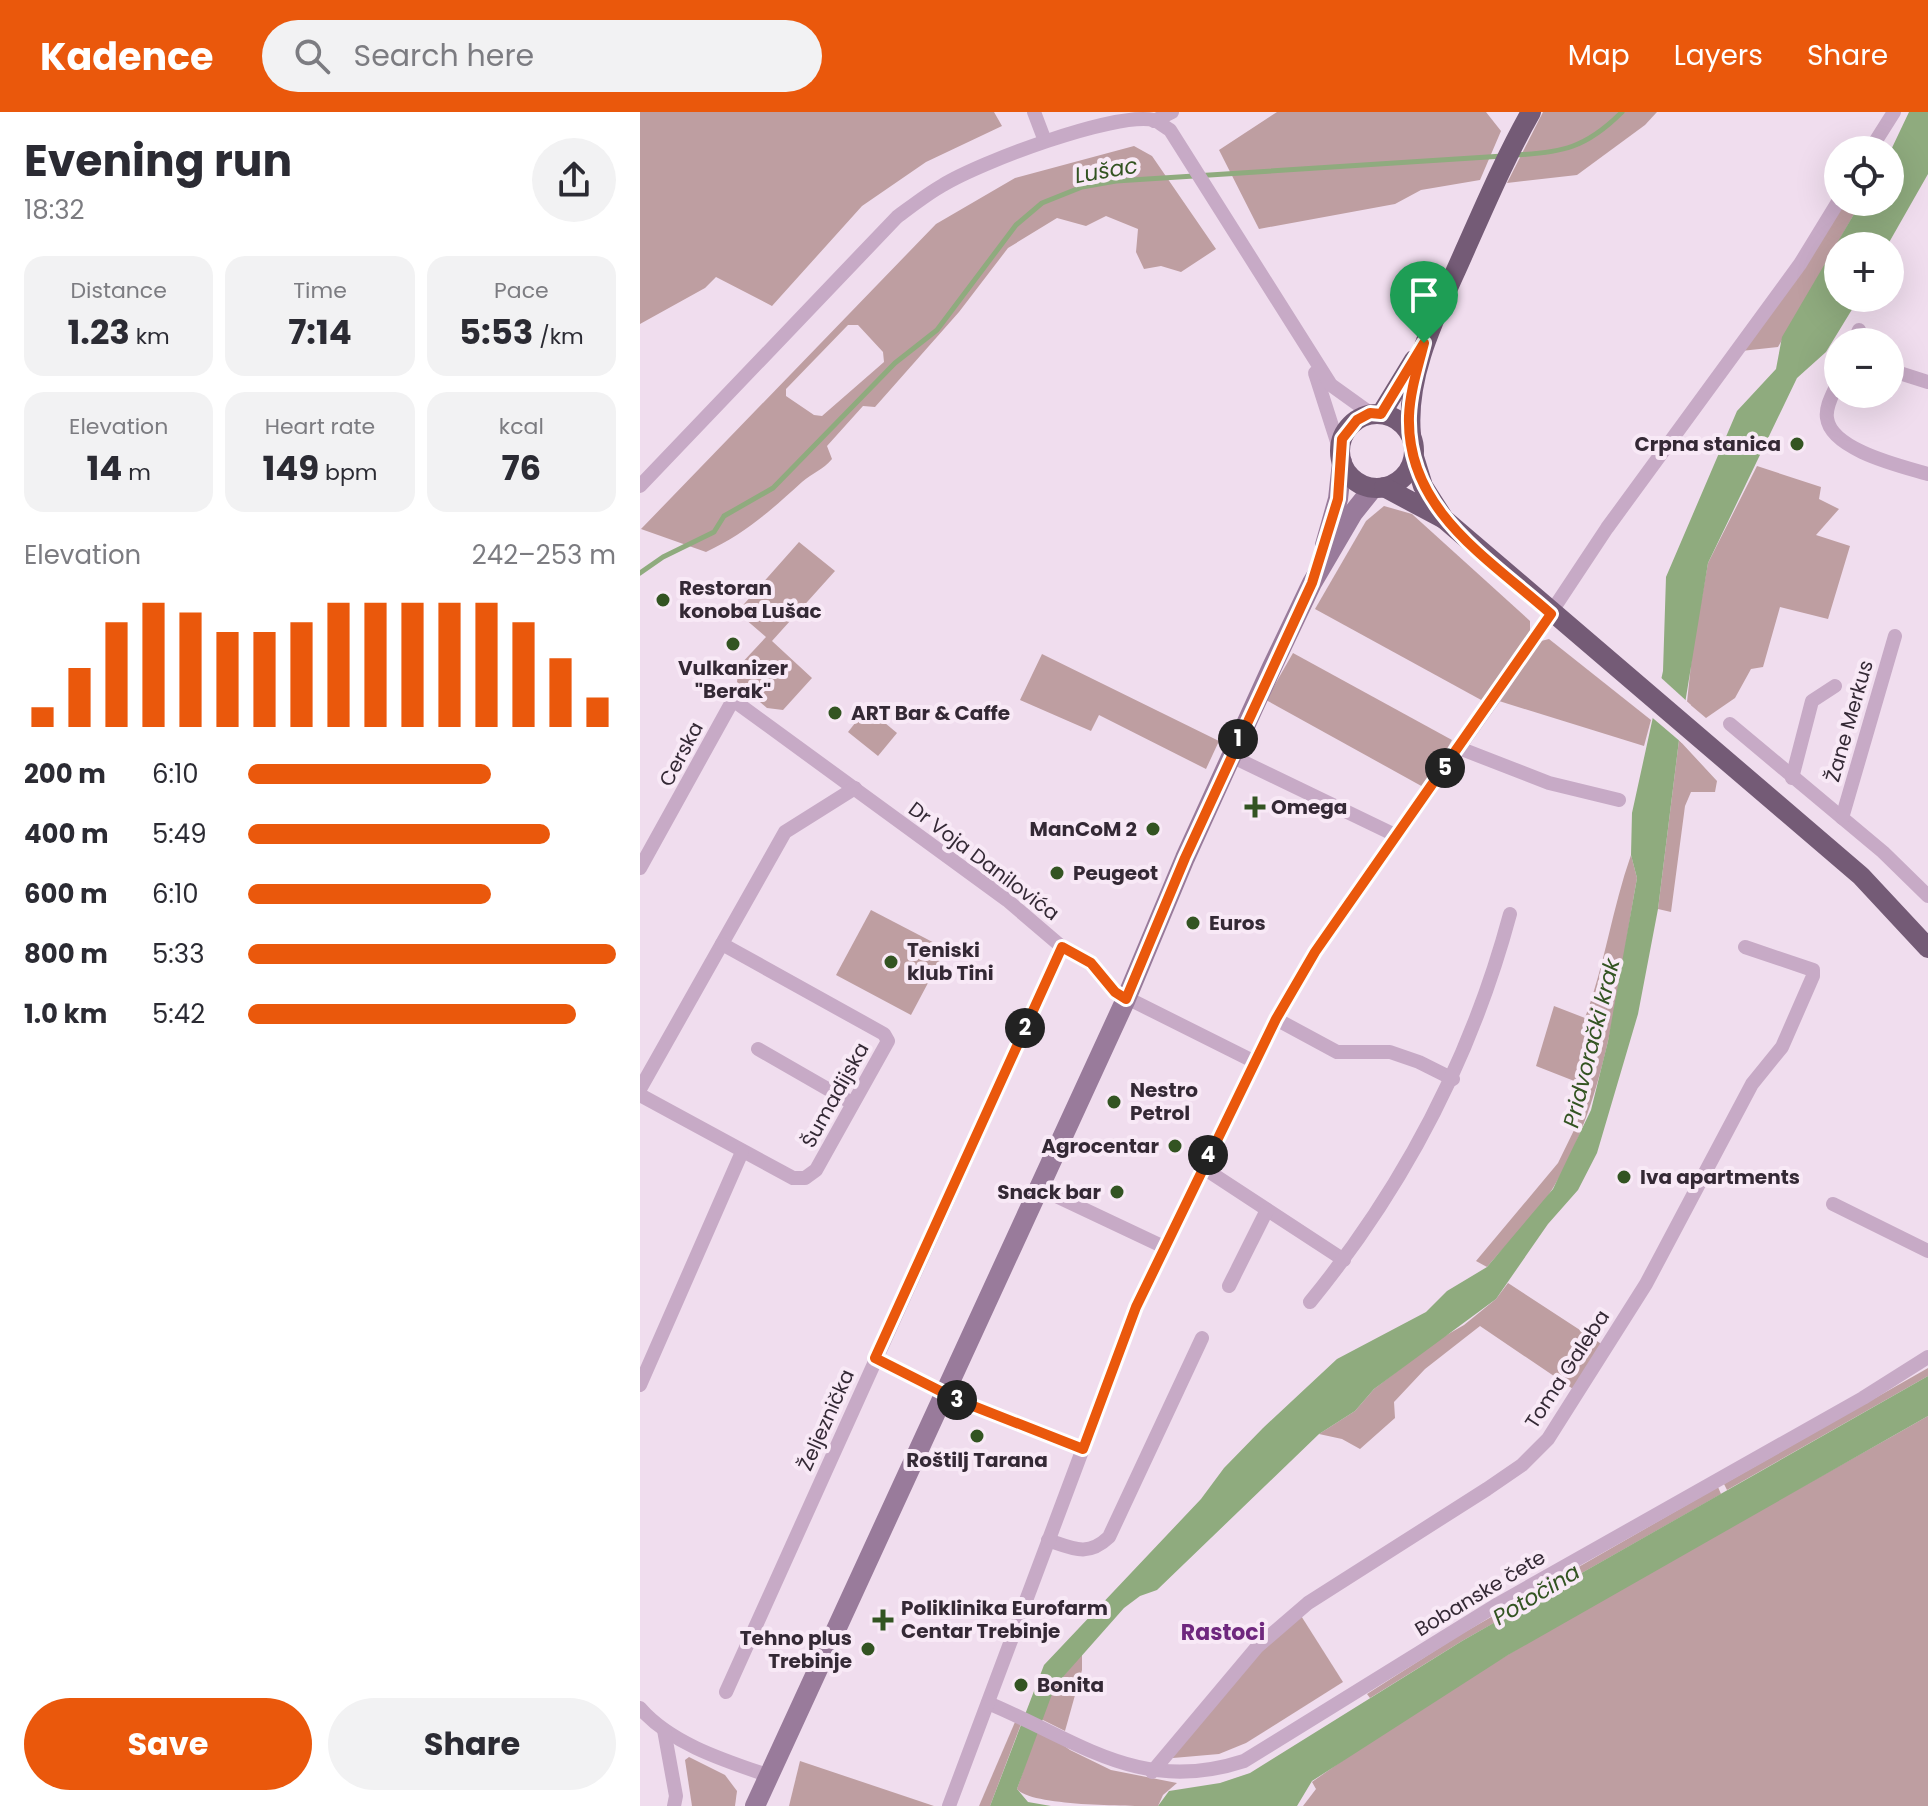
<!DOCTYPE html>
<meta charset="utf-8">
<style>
:root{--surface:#fff;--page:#f2f2f3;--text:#2b2b33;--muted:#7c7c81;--accent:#ea580c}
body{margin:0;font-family:Poppins,sans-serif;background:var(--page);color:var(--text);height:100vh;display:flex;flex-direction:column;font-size:30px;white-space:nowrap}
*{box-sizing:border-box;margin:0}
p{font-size:26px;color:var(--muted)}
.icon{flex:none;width:44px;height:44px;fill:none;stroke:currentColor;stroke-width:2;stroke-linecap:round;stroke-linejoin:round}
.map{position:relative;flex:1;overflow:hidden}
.sheet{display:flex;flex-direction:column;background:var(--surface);width:640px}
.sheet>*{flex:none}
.fabs{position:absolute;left:1184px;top:24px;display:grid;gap:16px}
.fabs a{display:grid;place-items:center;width:80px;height:80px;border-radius:50%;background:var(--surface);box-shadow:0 8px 32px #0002;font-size:40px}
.pin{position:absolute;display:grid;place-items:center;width:68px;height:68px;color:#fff;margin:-82px -34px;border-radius:50% 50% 50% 0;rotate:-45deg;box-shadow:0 0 8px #0007}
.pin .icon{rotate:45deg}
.km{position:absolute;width:40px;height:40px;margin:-20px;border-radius:50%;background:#222;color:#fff;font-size:22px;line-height:40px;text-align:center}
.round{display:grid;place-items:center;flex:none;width:84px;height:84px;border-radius:42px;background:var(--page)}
.overview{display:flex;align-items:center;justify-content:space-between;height:136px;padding:0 24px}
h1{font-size:44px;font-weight:700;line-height:60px}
.metrics{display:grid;grid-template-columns:repeat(3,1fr);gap:12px;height:136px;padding:8px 24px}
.metrics div{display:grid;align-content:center;border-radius:20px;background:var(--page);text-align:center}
.metrics b{font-size:34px;font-weight:700}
.metrics small{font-size:22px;font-weight:400}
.metrics p{font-size:22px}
.chart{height:224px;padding:16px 24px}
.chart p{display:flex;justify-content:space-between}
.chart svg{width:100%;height:144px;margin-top:8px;stroke:var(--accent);stroke-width:6}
.primary-button{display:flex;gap:16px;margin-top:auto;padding:16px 24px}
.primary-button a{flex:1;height:92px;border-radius:48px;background:var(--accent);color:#fff;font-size:32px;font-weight:700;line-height:92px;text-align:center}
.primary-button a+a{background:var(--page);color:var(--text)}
ul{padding:0 24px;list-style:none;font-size:26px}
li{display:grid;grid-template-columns:128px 96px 1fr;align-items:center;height:60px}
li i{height:20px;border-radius:10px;background:var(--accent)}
header{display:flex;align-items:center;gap:48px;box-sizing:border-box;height:112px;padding:0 40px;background:var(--accent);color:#fff}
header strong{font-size:38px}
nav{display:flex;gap:44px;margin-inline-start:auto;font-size:28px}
.search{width:560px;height:72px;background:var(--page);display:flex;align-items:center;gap:20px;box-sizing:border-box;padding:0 28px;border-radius:44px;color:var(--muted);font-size:30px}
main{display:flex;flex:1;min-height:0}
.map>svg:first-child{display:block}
</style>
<header>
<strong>Kadence</strong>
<div class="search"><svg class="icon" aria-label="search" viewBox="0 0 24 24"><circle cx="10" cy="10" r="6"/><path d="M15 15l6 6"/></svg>Search here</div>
<nav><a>Map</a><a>Layers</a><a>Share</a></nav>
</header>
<main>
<section class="sheet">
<div class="overview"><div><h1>Evening run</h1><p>18:32</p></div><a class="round"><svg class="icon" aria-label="share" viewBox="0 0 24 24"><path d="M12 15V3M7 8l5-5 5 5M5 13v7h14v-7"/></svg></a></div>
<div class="metrics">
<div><p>Distance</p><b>1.23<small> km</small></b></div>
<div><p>Time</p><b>7:14</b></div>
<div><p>Pace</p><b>5:53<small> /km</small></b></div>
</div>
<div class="metrics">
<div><p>Elevation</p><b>14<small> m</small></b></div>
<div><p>Heart rate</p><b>149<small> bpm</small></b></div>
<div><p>kcal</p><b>76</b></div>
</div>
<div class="chart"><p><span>Elevation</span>242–253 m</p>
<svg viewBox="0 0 160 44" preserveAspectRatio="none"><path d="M5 44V38M15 44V26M25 44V12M35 44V6M45 44V9M55 44V15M65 44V15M75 44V12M85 44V6M95 44V6M105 44V6M115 44V6M125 44V6M135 44V12M145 44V23M155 44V35"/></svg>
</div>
<ul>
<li><b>200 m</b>6:10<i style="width:66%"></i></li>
<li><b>400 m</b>5:49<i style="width:82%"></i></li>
<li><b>600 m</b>6:10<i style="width:66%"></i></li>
<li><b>800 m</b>5:33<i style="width:100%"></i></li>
<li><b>1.0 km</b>5:42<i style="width:89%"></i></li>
</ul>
<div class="primary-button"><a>Save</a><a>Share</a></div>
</section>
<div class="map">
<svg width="1288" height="1694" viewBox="0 0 1288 1694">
<rect width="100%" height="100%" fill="#f0ddee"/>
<g fill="#be9ea1" fill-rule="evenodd">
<polygon points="0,0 354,0 362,14 286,50 222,94 132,194 76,165 65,176 0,212"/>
<polygon points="637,0 846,0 861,19 840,68 781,78 755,92 619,117 579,38"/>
<polygon points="903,0 1017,0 1005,13 937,63 867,71"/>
<path d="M494,34L512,44L576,137L541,160L521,154L504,157L496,140L498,117L466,104L446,114L417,106L368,136L319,200L235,295L223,294L187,334L192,347C183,358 172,361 162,370C130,399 106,421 66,440L1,417L296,112L375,66ZM208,213H218L243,240L244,250L182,304L174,303L146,284V277Z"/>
<polygon points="1201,90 1221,90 1138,235 1101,239"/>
<polygon points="1117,354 1181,375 1179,387 1199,397 1176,423 1210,434 1188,507 1140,495 1123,555 1111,557 1095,586 1066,606 1047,590 1053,534 1068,451"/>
<polygon points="744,394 772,402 890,509 890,520 843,589 675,497 726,409"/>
<polygon points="159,430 195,459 132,529 172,566 143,598 127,596 97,570 99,554 126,525 97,500"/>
<polygon points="909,527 1011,608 1004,634 859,589 901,529"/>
<polygon points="653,541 812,628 785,676 626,588"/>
<polygon points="402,542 579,629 566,657 459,603 451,619 380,588"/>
<polygon points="227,596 257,621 238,644 208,620"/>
<polygon points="1039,628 1077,669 1075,680 1051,680 1045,694 1031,800 1018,797"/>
<path d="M991,743L997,766C978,871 969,982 913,1076C896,1104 868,1130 847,1155L836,1149L918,1051L937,1012L947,974L896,954L914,894L945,906C965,852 972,797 991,743Z"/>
<polygon points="231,798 306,837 271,903 196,863"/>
<polygon points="868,1171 966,1235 939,1281 840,1214 785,1257 754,1290 755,1306 720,1337 702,1327 679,1322 715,1299 734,1277 798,1228 824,1213 856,1187"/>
<polygon points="1288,1256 1288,1264 1087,1378 1084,1372"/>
<path d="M1288,1304V1694H663L676,1677L672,1670C867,1532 1081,1422 1288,1304Z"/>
<polygon points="1078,1375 1081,1382 822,1529 730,1586 727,1582 818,1524"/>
<polygon points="658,1499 703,1570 606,1631 579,1642 533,1646 532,1638"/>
<polygon points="442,1542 442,1558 425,1619 401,1607 415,1574"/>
<polygon points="375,1610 381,1612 350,1694 339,1694"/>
<path d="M398,1615L430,1638L471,1658L537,1671L523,1683L518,1694C489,1694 390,1694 377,1677Z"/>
<polygon points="49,1645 85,1663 97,1679 95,1694 52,1694 45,1648"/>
<polygon points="160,1649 294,1694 149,1694"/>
</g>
<g fill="#8fab7e">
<polygon points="1269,0 1288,0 1288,62 1247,134 1198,134 1198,186 1219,186 1186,240 1157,266 1068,451 1039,628 1018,797 998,902 957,1041 938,1078 908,1112 856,1187 734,1277 715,1299 679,1322 517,1478 500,1484 484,1496 415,1574 377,1677 388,1690 411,1694 350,1694 404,1553 561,1387 584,1356 623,1316 697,1247 786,1200 807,1179 847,1155 913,1077 951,998 968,929 997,766 991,743 992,701 1023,559 1026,465 1097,299 1136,257 1142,225 1214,102 1221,90 1250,90 1250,40"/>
<polygon points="1288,1264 1288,1304 868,1543 672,1669 657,1694 518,1694 529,1679 580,1671 610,1661 822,1529"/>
</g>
<polygon fill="#f0ddee" points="1018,563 1051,593 1042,631 1008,602"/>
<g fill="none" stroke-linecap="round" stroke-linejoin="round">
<g stroke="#8fab7e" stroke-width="5">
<path d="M873,43C922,41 946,36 982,0"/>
<polyline points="0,461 23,445 74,420 84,404 133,376 255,251 297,218 376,113 402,91 442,75 476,69 863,44"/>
</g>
<g stroke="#c7aac6" stroke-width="14">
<polyline points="394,0 405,29"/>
<polyline points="514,9 532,0"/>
<polyline points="1230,38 1254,0"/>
<polyline points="1214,230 1219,218"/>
<polyline points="1250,258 1288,270"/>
<polyline points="675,261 700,339"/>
<path d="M1198,270C1194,280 1185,294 1187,306C1191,338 1261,354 1288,362"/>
<path d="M0,374L257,105C272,94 287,82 303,73C341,50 473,0 514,8C519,10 525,15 530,18L691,273L730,301"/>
<polyline points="1090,612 1243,740 1288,784"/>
<polyline points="819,636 909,671 979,688"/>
<polyline points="591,644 755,723"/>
<polyline points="1152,666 1172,589 1195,574"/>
<polyline points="1202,706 1255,524"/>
<polyline points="0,756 93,588 367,788 422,835 451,851 475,880 613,949"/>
<polyline points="636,907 697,940 750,940 779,950 813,967"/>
<polyline points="118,937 212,991"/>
<polyline points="0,977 145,720 215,676"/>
<polyline points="0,983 153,1066 165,1066 176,1058 248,929 244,922 82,832"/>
<polyline points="562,1055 704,1148"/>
<polyline points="399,1076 524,1135"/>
<polyline points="1193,1092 1288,1139"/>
<polyline points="589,1174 627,1098"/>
<path d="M670,1190C764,1075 831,947 870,802"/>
<polyline points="235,1246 318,1288 443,1337"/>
<polyline points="0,1273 102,1040"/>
<path d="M408,1428C434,1437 448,1445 469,1425L562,1226"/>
<polyline points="86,1580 422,835"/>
<path d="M348,1591C439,1629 500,1683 604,1649L858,1492L1223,1286L1288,1245"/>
<path d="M0,1596C31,1632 86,1649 130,1664"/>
<polyline points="24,1618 36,1684 34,1694"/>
<polyline points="512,1660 617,1535 668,1491 847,1377 882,1353 908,1327 1006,1172 1112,972 1142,935 1173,864 1173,858 1105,835"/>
<polyline points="309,1694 496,1195 636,907 675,840 861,576 967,416 1160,152 1198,90"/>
</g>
<g stroke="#997b9b" stroke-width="20">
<polyline points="685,433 698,387 702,350"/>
<polyline points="115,1694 486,887 545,746 632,555 672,471 713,401 733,376"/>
</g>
<g stroke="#745b76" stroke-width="20">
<polyline points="741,302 774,248"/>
<circle cx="737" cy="339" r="37"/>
<path d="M771,323C765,258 800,196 825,138C846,91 866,44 891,0"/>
<polyline points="744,375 804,407 783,374 774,345"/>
<polyline points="804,407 1221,764 1288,836"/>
</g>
</g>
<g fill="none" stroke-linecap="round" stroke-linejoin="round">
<g stroke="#fff" stroke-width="16">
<path id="route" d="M784,231C778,255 770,279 769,304C766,398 848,446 911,502L675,840L636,907L496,1195L443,1337L318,1288L235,1246L422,835L451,851L475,880L486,887L545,746L672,471L698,387L702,327L717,308L730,301L741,302Z"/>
</g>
<use href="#route" stroke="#ea580c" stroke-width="10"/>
</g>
<g fill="#335422" stroke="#f8e9f6" stroke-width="3">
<circle cx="1157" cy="332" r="8"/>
<circle cx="23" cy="488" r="8"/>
<circle cx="93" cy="532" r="8"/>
<circle cx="195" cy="601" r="8"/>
<path d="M611 683h8v8h8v8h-8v8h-8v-8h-8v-8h8z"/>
<circle cx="513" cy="717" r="8"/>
<circle cx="417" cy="761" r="8"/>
<circle cx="553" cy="811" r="8"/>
<circle cx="251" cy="850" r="8"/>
<circle cx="474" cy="990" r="8"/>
<circle cx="535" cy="1034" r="8"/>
<circle cx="984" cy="1065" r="8"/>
<circle cx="477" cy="1080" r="8"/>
<circle cx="337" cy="1324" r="8"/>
<path d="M239 1496h8v8h8v8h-8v8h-8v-8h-8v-8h8z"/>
<circle cx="228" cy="1537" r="8"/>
<circle cx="381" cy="1573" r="8"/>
</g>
<g text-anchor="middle" stroke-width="8" stroke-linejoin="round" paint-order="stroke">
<g font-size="20" font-weight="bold" fill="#342935" stroke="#f8e9f6" text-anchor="start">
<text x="1141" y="339" text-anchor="end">Crpna stanica</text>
<text x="39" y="483">Restoran<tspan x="39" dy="23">konoba Lušac</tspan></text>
<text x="93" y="563" text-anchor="middle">Vulkanizer<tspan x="93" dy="23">"Berak"</tspan></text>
<text x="211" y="608">ART Bar &amp; Caffe</text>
<text x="631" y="702">Omega</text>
<text x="497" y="724" text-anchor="end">ManCoM 2</text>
<text x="433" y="768">Peugeot</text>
<text x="569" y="818">Euros</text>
<text x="267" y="845">Teniski<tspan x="267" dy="23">klub Tini</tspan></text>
<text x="490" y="985">Nestro<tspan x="490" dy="23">Petrol</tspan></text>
<text x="519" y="1041" text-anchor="end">Agrocentar</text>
<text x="1000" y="1072">Iva apartments</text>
<text x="461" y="1087" text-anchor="end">Snack bar</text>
<text x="337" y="1355" text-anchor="middle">Roštilj Tarana</text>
<text x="261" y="1503">Poliklinika Eurofarm<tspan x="261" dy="23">Centar Trebinje</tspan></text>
<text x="212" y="1533" text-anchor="end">Tehno plus<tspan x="212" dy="23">Trebinje</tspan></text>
<text x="397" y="1580">Bonita</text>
</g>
<g font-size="20" fill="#342935" stroke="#f8e9f6">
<text transform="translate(1209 609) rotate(-74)" y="7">Žane Merkus</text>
<text transform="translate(41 642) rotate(-62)" y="7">Cerska</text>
<text transform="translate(344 749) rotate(37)" y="7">Dr Voja Danilovića</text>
<text transform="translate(195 983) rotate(-61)" y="7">Šumadijska</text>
<text transform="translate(927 1257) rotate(-57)" y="7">Toma Galeba</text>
<text transform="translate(186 1308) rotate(-66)" y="7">Željeznička</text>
<text transform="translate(840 1481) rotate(-31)" y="7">Bobanske čete</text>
</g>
<g font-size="22" font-style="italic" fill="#335422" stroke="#f8e9f6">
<text transform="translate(466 58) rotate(-10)" y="8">Lušac</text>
<text transform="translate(951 931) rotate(-76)" y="8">Pridvorački krak</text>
<text transform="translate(896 1482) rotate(-31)" y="8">Potočina</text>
</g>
<g font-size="22" font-weight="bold" fill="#6f287e" stroke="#f8e9f6">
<text x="583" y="1528">Rastoci</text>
</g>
</g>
</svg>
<div class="fabs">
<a><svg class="icon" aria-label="locate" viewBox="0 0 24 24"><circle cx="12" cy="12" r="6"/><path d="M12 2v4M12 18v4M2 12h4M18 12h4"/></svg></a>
<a>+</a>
<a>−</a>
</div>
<div class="pin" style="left:784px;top:231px;background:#1e9e55"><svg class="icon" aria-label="arrive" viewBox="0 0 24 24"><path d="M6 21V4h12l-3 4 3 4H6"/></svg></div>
<b class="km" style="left:598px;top:627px">1</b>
<b class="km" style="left:385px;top:916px">2</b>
<b class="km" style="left:317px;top:1288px">3</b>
<b class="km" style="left:568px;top:1043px">4</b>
<b class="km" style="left:805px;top:656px">5</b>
</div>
</main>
